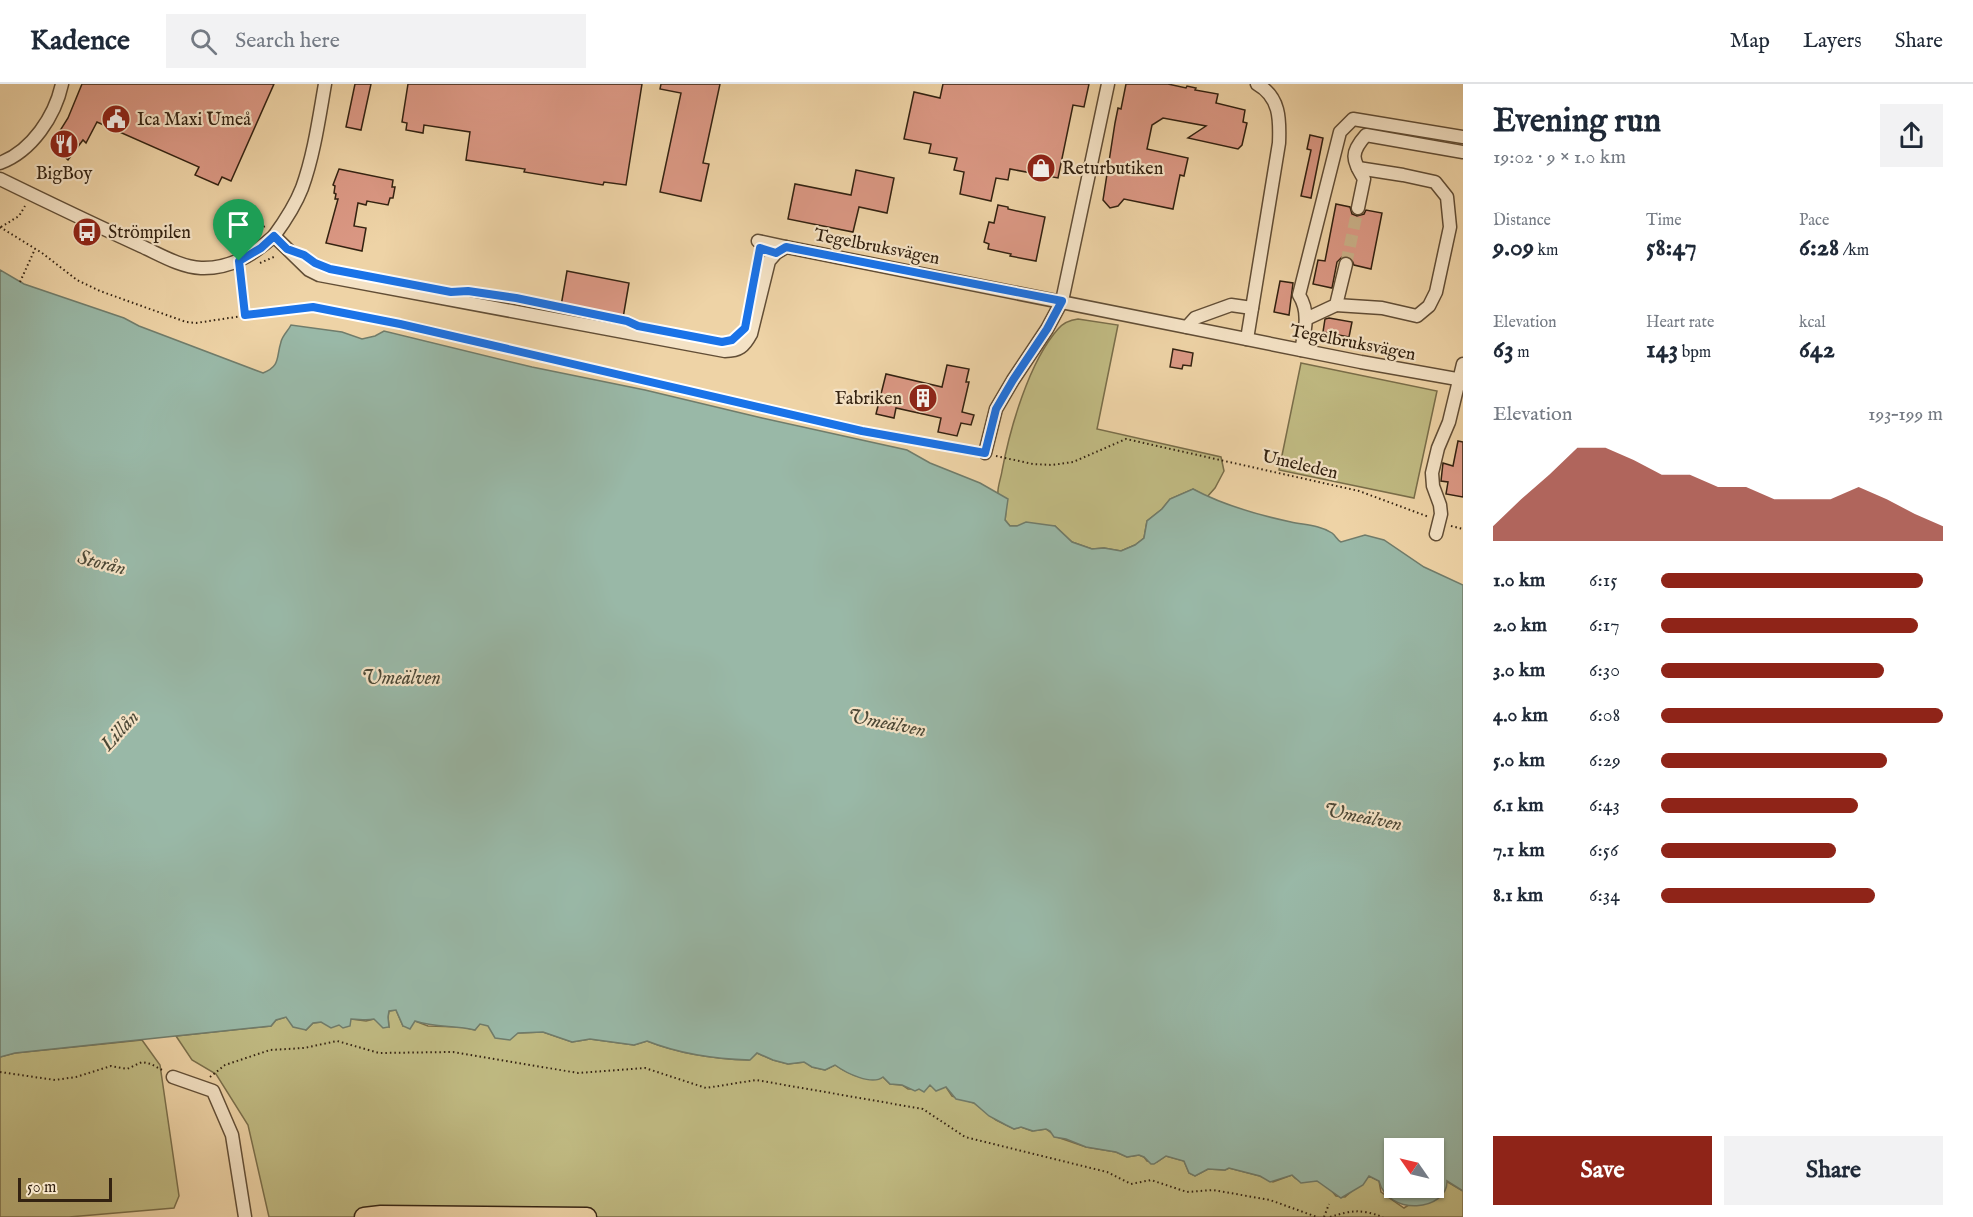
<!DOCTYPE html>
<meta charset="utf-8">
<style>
:root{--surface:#fff;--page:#f2f2f3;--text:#1f2937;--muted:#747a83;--line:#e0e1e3;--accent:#8f2418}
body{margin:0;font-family:"IM FELL English",serif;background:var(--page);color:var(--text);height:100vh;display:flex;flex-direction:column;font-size:22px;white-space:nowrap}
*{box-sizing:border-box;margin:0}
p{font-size:20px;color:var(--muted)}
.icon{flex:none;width:33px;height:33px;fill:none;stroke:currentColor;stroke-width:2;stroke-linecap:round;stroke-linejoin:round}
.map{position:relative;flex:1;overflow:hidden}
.details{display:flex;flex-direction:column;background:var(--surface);width:510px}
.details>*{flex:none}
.needle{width:39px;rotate:304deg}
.buttons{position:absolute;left:1384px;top:1054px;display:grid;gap:12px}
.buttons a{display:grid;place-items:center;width:60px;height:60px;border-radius:0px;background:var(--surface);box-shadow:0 2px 4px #0004;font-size:30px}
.scale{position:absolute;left:18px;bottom:15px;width:94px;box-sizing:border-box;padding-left:6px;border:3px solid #321;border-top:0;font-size:16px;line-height:21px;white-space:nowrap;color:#321;-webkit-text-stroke:4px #f4e2c5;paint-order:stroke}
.pin{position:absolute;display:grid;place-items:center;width:51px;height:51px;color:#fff;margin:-62px -26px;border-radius:50% 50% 50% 0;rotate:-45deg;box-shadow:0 0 6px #0007}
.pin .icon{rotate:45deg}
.round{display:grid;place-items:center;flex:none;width:63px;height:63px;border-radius:0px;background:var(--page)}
.summary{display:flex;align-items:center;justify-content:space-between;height:102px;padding:0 30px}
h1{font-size:33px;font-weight:700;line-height:45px}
.figures{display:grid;grid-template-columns:repeat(3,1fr);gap:9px;height:102px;padding:6px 30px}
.figures div{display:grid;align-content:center}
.figures b{font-size:26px;font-weight:700}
.figures small{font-size:16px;font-weight:400}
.figures p{font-size:16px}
.chart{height:168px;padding:12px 30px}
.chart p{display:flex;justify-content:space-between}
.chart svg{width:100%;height:108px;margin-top:6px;fill:var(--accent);opacity:.7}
.action{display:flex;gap:12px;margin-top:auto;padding:12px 30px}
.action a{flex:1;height:69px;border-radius:0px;background:var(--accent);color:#fff;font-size:24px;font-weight:700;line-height:69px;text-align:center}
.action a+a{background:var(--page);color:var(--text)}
ul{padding:0 30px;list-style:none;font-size:20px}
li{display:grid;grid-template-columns:96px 72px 1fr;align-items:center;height:45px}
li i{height:15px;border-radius:8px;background:var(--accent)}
header{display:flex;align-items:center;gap:36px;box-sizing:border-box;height:84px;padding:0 30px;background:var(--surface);border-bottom:2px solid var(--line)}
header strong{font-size:28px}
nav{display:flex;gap:33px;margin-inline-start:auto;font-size:21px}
.search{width:420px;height:54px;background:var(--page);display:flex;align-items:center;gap:15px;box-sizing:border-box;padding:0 21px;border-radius:0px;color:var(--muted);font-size:22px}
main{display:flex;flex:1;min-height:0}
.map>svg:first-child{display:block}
</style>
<header>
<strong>Kadence</strong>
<div class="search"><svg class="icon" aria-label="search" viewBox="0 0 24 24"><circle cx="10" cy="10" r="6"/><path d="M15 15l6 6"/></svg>Search here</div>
<nav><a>Map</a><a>Layers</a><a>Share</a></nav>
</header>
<main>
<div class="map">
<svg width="1463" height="1133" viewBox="0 0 1463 1133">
<rect width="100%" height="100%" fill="#eed3a6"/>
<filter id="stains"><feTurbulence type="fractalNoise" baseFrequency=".00333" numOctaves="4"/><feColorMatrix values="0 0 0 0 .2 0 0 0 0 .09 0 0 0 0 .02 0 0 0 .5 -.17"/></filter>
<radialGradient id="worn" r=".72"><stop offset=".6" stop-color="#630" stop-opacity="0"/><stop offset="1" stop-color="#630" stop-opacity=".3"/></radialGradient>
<g fill="#c0ba82" stroke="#7a6e4a" stroke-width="1.5">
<path d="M1078,235L1118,241L1097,345L1221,373L1224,387L1215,404L1207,413L1193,405L1170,415L1162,425L1147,437L1144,454L1135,461L1121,467L1104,464L1092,465L1072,458L1055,442H1010L1005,436C1008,419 1000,422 998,410C997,404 1001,394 1002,387C1010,344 1029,278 1058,245C1063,239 1070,236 1078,235Z"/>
<polygon points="1301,279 1437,307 1414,414 1279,386"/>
<path d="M396,926L403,942L415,937L428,942L462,943L475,946L480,939L518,949L543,948L572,958L590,955L634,961L647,957C680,970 714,975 749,976L757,969L773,976L788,980L805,978L812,983L825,986L835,981C849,991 866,997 883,993L890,1000L902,1001L908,1005H922L930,1001L946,1003L952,1012L974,1019L996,1036L1014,1045L1021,1043L1032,1047L1046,1045L1057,1053L1086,1063L1116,1068L1127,1073L1139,1071L1144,1073L1147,1077L1157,1078L1166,1072L1184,1077L1189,1089L1195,1092L1208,1085L1225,1086L1229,1084L1260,1092L1273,1098L1292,1091C1299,1100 1306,1095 1316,1097C1325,1098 1331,1106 1336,1112L1345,1113L1369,1092L1379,1097L1381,1108L1404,1124L1446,1097L1463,1107V1133H269L248,1041L216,990L192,976L176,952L271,942L276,936L286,933L306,946L313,939L351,935L366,937L374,935L389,943L388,933L389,927Z"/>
<polygon points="142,956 160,981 179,1112 174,1124 69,1133 0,1133 0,973 15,969"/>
</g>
<path fill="#99b8a7" stroke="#707c6b" stroke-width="1.5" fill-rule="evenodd" d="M0,186L24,200L124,234L139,242L263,289C281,282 276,273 281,258C282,252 288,247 291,241L342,248L362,255L375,252L384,247L532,283L645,306L762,334L907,366L930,379L980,399L1008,415L1005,436L1010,442H1017L1026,438L1055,442L1072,458L1092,465L1104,464L1121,467L1135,461L1144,454L1147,437L1162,425L1170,415L1193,405C1223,421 1258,431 1291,438C1304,441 1320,441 1332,449C1336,452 1337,456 1341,458L1365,451L1384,456L1424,483L1463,501V1107L1447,1097C1448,1127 1388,1133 1379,1097L1369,1092L1363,1101L1341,1114L1317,1097L1301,1099L1292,1091L1270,1098L1260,1092L1229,1084L1225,1086L1208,1085L1195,1092L1189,1089L1184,1077L1166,1072L1154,1080H1151L1144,1073L1139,1071L1127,1073L1116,1068L1086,1063L1066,1055L1054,1053L1050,1047L1046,1045L1033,1047L1021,1043L1014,1045L1006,1041L989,1032L974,1019L956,1015L946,1003L936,1007L930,1001L924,1008L919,1005L915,1007L902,1001L890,1000L883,993C872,1002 846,989 835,981L825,986L812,983L804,978L788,980L773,976L757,969L750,976C714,975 680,970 647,957L634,961L590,955L572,958L543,948L518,949L510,956L495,954L488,942L480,940L475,946C455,941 435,944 415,937L410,945L403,942L396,926L389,927L388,933L389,943L383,944L374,935C366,937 359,935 351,935L350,942L343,944L339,941L331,944L321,938L313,939L306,946L293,943L286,933L276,936L271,942L15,969L0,973ZM1395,1065H1434V1104H1395Z"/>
<g fill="#db9884" stroke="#321" stroke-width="1.5">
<polygon points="82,0 274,0 231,97 222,93 218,101 195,91 199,83 97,38 86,59 83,56 68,76 51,61 68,34"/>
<polygon points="355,0 371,0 361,46 346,43"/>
<polygon points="408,0 642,0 626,101 604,98 603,101 524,88 525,85 466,76 470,48 424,41 423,49 406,46 407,39 402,38"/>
<polygon points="661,0 720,0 703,79 709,80 701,117 660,108 681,9 660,5"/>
<polygon points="943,0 1089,0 1084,23 1073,21 1058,94 1010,85 1008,96 996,94 991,117 960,110 964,88 954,86 957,74 929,69 931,60 904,55 914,8 940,14"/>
<polygon points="1126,0 1168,0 1186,4 1187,2 1196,4 1195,6 1218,10 1216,19 1245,26 1243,38 1247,39 1242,61 1238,65 1188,54 1206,42 1163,34 1152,41 1147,65 1188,74 1184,92 1180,91 1173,125 1124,115 1118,122 1110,124 1103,116 1115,39 1118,24 1121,25"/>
<polygon points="1310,51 1323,54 1311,114 1301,112 1311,66 1307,65"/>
<polygon points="339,85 393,96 392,103 395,103 393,114 390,114 388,121 367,117 366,121 358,119 354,142 366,144 362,167 326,159 338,115 335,115 336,110 334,109 335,102 333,101"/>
<polygon points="856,86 894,94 887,129 859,123 853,148 788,135 795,100 851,111"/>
<polygon points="1336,120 1350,123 1352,130 1357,132 1364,130 1366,126 1382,129 1371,185 1354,181 1351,174 1343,172 1337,178 1332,204 1313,200 1318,176 1325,177"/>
<polygon points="998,121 1008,123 1008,125 1045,133 1036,177 1010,172 1011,170 988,165 989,160 984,158 989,138 994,139"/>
<polygon points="567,187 629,199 623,234 561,222"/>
<polygon points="1280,197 1293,199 1289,231 1274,228"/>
<polygon points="1329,234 1352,238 1349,253 1323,248 1325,235"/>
<polygon points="1173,265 1193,269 1191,282 1183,281 1182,285 1170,283"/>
<polygon points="947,281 969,285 966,298 969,298 962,328 974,331 971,341 961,339 957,352 938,348 941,334 896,324 894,334 876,330 886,290 942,303"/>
<polygon points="1458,357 1463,358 1463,413 1446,410 1448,398 1441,397 1443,379 1453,382"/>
</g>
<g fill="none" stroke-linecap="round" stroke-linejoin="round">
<polyline stroke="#c9b088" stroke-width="12" stroke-dasharray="12 6" stroke-linecap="butt" points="1346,180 1358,124"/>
<g stroke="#624e36" stroke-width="15">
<g id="minor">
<path d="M0,79C32,67 55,32 62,0"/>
<path d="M0,95C47,118 93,140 141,162C159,170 180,183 201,184C230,185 253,171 274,152L309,186L319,191L725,267C739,267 744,263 751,250L769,177L776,169L786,163L1361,278L1463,296"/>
<path d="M1358,124L1364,95C1352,75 1350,69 1366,51L1463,68"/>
<path d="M274,152C285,137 295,122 302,104C314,71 319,34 325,0"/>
<polyline points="758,157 786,163"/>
<polyline points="1336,221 1382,224 1417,232 1429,222 1436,208 1450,143 1447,113 1435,98 1403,91 1358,84"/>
<polyline points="1306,235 1336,221 1346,180"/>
<polyline points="1187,243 1195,234 1231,221 1252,224"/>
<path d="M1247,255L1279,59C1280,35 1280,13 1257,0"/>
<path d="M1301,266C1305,247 1310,228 1299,211L1340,48L1353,35L1463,53"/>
<polyline points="985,369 996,325 1013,296 1047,245 1062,217 1108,0"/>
<polyline points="1436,450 1441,430 1440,421 1433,402 1432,389 1438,364 1449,338 1463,280"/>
<polyline points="173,993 213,1007 232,1051 245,1133"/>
</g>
</g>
<g stroke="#321" stroke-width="21">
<polyline id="highway" points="364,1133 381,1131 587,1133"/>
</g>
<g stroke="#321" stroke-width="2" stroke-dasharray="1.5 3" stroke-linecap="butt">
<polyline points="0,143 42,169 77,196 100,207 186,238 196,239 289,225 313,223 400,240 862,347 973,367"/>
<polyline points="1,143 19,132 25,122"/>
<polyline points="237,160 265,142"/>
<polyline points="238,160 240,119"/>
<polyline points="260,179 276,172"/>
<polyline points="240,189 245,231"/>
<polyline points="20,198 35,165"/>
<polyline points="996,372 1033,380 1052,381 1073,378 1126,355 1359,407 1429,433"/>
<polyline points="1451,442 1463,445"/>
<polyline points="0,988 55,996 76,993 111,982 127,985 142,978 151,980 162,986"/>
<polyline points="210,993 225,981 270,966 304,964 337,957 379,969 453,968 578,989 645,984 706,1004 756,996 923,1025 965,1053 1107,1088 1131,1100 1151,1096 1187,1108 1213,1106 1270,1116 1317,1133"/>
<polyline points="1324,1133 1329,1120"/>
<path d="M1330,1133C1353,1126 1360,1125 1383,1133"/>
</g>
<use href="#minor" stroke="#f4e2c5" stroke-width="12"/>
<use href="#highway" stroke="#eed3a6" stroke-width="18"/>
</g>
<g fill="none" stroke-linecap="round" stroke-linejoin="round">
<g stroke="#fff" stroke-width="12">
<polygon id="route" points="274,152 287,165 304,171 315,179 330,185 451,208 468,207 516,214 627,237 638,242 722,258 732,256 745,244 760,164 776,169 786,163 1062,217 1047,245 1013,296 996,325 985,369 862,347 400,240 313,223 245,231 239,177 261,164"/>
</g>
<use href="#route" stroke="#1a73e8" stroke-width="8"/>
</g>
<defs>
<g id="civic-disc" transform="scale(1.5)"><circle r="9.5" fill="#8f2418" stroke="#f4e2c5"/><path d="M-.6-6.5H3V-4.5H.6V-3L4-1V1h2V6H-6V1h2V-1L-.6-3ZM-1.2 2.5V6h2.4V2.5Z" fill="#fff"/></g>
<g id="restaurant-disc" transform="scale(1.5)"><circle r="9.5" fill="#8f2418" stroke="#f4e2c5"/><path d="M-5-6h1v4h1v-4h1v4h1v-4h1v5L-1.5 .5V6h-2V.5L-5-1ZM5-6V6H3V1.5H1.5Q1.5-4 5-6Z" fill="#fff"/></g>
<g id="shop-disc" transform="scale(1.5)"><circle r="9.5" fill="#8f2418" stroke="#f4e2c5"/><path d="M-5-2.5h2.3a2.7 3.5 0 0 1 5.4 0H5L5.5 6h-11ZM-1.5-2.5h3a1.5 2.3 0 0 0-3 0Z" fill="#fff"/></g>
<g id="bus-disc" transform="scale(1.5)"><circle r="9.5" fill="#8f2418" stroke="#f4e2c5"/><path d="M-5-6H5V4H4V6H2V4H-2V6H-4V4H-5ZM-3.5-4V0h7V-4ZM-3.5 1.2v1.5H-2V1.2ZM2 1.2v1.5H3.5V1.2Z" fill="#fff"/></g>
<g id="building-disc" transform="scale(1.5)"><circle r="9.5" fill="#8f2418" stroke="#f4e2c5"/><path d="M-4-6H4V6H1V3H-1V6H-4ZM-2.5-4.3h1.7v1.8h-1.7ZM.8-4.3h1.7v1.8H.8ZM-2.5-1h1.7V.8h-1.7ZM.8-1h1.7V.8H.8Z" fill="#fff"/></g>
</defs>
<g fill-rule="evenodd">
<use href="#civic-disc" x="116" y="35"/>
<use href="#restaurant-disc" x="64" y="60"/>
<use href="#shop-disc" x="1041" y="84"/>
<use href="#bus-disc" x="87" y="148"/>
<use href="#building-disc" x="923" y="314"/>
</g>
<g text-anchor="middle" stroke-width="4.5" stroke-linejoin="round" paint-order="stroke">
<g font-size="18" fill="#321" stroke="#f4e2c5" text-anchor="start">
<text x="137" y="41">Ica Maxi Umeå</text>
<text x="1062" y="90">Returbutiken</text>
<text x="64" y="95" text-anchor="middle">BigBoy</text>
<text x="108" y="154">Strömpilen</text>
<text x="902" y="320" text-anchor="end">Fabriken</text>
</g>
<g font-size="18" fill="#321" stroke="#f4e2c5">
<text transform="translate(877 162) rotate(11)" y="6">Tegelbruksvägen</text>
<text transform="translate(1353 258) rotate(11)" y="6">Tegelbruksvägen</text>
<text transform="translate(1300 380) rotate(13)" y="6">Umeleden</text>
</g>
<g font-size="20" font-style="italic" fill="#4c4836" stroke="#f4e2c5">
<text transform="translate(102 478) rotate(14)" y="7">Storån</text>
<text x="401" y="600">Umeälven</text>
<text transform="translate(887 638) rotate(11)" y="7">Umeälven</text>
<text transform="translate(119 646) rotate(-48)" y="7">Lillån</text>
<text transform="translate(1363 732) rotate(11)" y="7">Umeälven</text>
</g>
</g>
<rect width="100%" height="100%" filter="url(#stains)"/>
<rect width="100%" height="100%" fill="url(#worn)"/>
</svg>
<div class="buttons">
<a><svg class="needle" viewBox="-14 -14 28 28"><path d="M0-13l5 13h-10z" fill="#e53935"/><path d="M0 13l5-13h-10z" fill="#747a83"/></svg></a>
</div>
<div class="scale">50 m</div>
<div class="pin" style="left:239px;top:177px;background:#1e9e55"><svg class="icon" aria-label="arrive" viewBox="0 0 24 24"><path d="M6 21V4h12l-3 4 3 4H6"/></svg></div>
</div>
<section class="details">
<div class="summary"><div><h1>Evening run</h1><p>19:02 · 9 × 1.0 km</p></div><a class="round"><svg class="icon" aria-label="share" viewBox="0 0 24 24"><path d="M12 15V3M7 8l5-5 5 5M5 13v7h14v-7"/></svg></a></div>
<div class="figures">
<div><p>Distance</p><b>9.09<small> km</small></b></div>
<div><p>Time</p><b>58:47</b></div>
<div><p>Pace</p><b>6:28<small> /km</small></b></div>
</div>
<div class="figures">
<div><p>Elevation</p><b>63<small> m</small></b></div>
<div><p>Heart rate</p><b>143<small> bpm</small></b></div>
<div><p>kcal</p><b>642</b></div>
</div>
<div class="chart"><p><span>Elevation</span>193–199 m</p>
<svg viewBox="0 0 160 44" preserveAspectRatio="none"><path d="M0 44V38L10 27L20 17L30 6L40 6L50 11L60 17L70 17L80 22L90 22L100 27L110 27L120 27L130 22L140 27L150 33L160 38V44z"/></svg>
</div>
<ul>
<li><b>1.0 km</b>6:15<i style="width:93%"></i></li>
<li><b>2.0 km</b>6:17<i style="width:91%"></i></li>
<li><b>3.0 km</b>6:30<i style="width:79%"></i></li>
<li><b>4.0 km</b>6:08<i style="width:100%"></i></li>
<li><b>5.0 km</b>6:29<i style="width:80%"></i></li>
<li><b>6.1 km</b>6:43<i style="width:70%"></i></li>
<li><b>7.1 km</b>6:56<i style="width:62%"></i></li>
<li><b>8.1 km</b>6:34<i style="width:76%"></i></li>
</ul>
<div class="action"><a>Save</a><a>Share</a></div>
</section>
</main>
